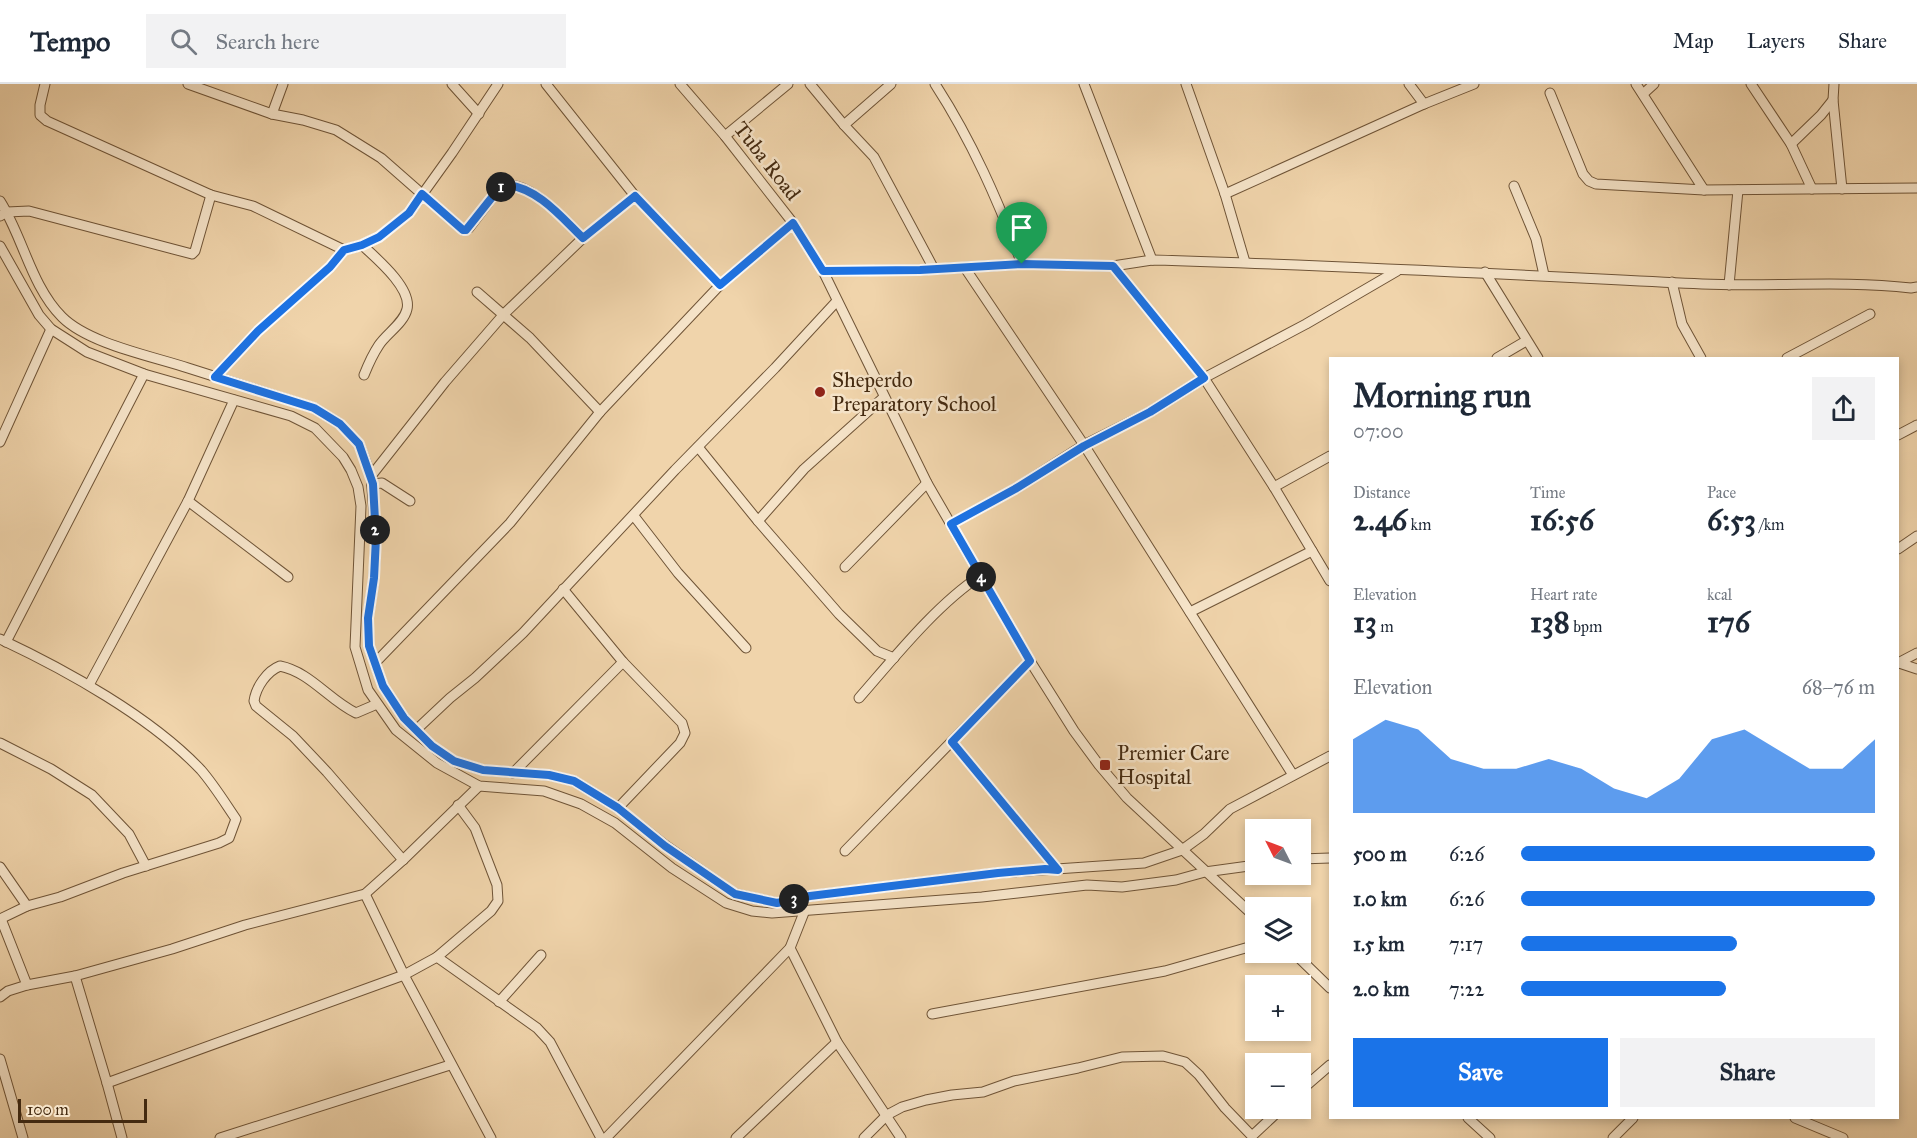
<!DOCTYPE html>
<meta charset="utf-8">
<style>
:root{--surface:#fff;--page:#f2f2f3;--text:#1f2937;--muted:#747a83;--line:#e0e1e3;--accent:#1a73e8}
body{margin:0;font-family:"IM FELL Great Primer",serif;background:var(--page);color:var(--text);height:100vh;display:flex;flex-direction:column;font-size:22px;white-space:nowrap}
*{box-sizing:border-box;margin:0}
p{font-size:20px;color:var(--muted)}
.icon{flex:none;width:33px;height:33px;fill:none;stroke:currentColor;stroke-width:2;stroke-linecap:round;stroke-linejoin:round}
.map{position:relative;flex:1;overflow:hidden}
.details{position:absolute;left:1329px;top:273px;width:570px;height:762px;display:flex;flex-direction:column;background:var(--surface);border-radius:0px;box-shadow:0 3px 9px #0003}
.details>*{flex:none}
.needle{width:39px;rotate:312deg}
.controls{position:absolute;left:1245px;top:735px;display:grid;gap:12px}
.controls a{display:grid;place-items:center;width:66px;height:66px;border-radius:0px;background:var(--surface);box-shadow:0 3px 9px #0003;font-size:30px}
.scale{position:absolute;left:18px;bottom:15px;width:129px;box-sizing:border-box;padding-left:6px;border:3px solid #442a10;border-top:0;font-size:16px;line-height:21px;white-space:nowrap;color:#442a10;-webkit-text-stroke:4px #f5e3c8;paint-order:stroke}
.pin{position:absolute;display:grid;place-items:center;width:51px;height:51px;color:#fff;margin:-62px -26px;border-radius:50% 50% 50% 0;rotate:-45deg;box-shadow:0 0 6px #0007}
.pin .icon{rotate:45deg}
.km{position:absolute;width:30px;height:30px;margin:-15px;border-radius:50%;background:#222;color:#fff;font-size:16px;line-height:30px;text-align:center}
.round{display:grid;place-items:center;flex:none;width:63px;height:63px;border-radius:0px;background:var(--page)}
.head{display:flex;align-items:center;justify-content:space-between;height:102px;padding:0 24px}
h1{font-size:33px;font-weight:800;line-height:45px}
.metrics{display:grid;grid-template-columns:repeat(3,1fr);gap:9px;height:102px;padding:6px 24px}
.metrics div{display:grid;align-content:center}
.metrics b{font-size:30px;font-weight:800}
.metrics small{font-size:16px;font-weight:400}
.metrics p{font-size:16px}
.chart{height:168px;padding:12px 24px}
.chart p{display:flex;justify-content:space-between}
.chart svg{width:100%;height:108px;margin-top:6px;fill:var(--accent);opacity:.7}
.action{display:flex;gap:12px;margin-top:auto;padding:12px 24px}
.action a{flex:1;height:69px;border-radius:0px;background:var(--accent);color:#fff;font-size:24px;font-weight:800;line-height:69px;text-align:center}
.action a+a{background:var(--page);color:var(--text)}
ul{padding:0 24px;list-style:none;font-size:20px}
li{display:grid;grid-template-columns:96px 72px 1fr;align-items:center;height:45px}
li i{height:15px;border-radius:8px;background:var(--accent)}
header{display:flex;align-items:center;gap:36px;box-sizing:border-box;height:84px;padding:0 30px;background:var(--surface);border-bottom:2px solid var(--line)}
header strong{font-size:28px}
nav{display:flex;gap:33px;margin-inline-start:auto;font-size:21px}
.search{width:420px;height:54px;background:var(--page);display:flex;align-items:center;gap:15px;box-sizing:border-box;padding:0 21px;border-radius:0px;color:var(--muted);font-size:22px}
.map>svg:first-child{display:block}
</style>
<header>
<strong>Tempo</strong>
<div class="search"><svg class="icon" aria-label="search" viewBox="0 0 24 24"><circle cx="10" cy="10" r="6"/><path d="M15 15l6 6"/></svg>Search here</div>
<nav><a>Map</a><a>Layers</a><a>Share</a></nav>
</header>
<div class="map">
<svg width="1917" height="1054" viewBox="0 0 1917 1054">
<rect width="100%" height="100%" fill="#f0d4ab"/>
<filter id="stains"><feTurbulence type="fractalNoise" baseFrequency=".00333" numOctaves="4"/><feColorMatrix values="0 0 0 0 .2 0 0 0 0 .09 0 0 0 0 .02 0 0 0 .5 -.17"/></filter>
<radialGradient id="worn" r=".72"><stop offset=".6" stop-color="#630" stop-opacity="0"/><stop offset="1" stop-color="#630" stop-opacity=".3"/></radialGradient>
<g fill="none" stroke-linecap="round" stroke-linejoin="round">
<g stroke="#6f5437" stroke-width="11">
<g id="minor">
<polyline points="45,0 40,21 40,31 47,37 211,111 253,122 344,166"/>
<path d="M188,0L272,30L303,36L336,46L381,74L463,146L469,144L501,102C529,94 565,137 583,154"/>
<polyline points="452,0 479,30"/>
<polyline points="546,0 635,112 720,201"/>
<polyline points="680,0 725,52 793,139 823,187 927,399 1030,577 1074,647 1099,681 1127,714 1256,834"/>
<polyline points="810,0 844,41 874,73 934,185"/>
<path d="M935,0C972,57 998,117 1022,180"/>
<polyline points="1084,0 1152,176"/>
<polyline points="1186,0 1225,110 1245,178"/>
<polyline points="1409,0 1424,20"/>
<polyline points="1636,0 1704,106"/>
<polyline points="1751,0 1791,60 1812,105"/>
<polyline points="1834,0 1833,16 1842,105"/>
<polyline points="1550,9 1583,90 1589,97 1596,100 1704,106 1917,104"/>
<polyline points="1643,10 1654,0"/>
<polyline points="272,30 283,0"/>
<polyline points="844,41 891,0"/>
<polyline points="725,52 788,0"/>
<polyline points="1791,60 1821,31 1833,16"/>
<polyline points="1514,102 1536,155 1544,191"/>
<polyline points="1225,110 1424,20 1474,0"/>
<path d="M0,117C23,153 31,202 62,233C89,260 152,272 188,284C230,297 272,311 314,324L340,340L359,360L371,392L376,454L374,494L368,534L369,562L383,602L404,634L432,662L454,677L483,686L549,691L574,697L618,724L665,761L735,810L777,819L810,812L998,789L1144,779L1182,766L1204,750L1230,725L1330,672"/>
<polyline points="0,132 7,128 29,127 192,170 195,167 211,111"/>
<path d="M362,161C376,174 412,204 407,225C404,239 386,250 379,261C373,270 368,281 364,291"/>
<polyline points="0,162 39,231 51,245 87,268 144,290 291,332 315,344 343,373 351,386 358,403 361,422 355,563 368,606 396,646 437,679 479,702 544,707 581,720 615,739 672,784 726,819 752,827 772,829 982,813 1087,801 1122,803 1176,796 1205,788 1256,781"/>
<polyline points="1113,182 1204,294 1274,403 1330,497"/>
<polyline points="965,184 1084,361 1293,691"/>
<path d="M823,187L920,186L1022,180L1113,182L1152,176C1336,181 1519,191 1702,200C1772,203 1842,196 1911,204L1917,203"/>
<polyline points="1485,188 1538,274"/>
<polyline points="1672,198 1682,240 1701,274"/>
<polyline points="1729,201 1738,106"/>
<polyline points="477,208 530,254 600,328"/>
<polyline points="1497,274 1526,257"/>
<polyline points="1787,274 1870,230"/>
<polyline points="215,293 258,247 330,183 344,166 362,161 379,153 409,129 452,69 498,0"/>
<polyline points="1898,351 1917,341"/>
<polyline points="0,358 51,245"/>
<polyline points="698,363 758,437 839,530 877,567 894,574"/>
<polyline points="371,392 445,298 504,230 583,154 635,112"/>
<polyline points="373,400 382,399 410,417"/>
<polyline points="1274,403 1330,372"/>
<polyline points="188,417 288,493"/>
<polyline points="634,432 678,489 746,564"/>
<polyline points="758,437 804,385 884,313"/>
<polyline points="951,440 1015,405 1084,361 1150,328 1204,294 1306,240 1397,187"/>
<polyline points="1898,465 1917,452"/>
<polyline points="845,483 927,399"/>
<polyline points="563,505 623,578 682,639 685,649 680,659 618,724"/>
<polyline points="1190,528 1312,467"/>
<path d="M0,555C66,586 151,633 201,686C214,701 225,719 236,735L229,754L219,759L123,789L60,813L27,822L0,835"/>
<polyline points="6,558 144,290"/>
<polyline points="375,579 510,439 600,328 668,256 720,201 793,139"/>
<polyline points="1898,579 1917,569"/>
<polyline points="1899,579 1917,585"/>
<polyline points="89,601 188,417 234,316"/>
<path d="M859,614C894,574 936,521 980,492"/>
<path d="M377,620L356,629C329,616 310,588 280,582C267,587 256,603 254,617L256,622L293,652L327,688L403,776"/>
<polyline points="416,646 450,614 475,594 523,549 675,386 775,284 836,218"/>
<polyline points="952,658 1058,786"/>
<polyline points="0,659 51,685 92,711 129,750 146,782"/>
<polyline points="513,689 623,578"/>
<polyline points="845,767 1030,577"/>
<polyline points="1300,775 1330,774"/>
<polyline points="0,783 27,822"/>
<polyline points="365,810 404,891 491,1054"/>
<polyline points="1,835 27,901"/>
<polyline points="790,864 837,958 901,1054"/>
<polyline points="1293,868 1330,904"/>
<polyline points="437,873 537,944 550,958 601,1054"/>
<polyline points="75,892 107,999 122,1054"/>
<polyline points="0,913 8,907 27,901 75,892 172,865 245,841 365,810 403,776 479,702"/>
<polyline points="499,918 541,871"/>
<polyline points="932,930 1165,887 1256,861"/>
<polyline points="0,975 23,1054"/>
<polyline points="107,999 404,891 437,873 491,827 498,817 497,801 475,744 458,721"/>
<polyline points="1300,1007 1330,981"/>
<polyline points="1468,1034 1490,1054"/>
<polyline points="1795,1034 1843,1054"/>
<polyline points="220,1054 450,981"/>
<polyline points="606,1054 790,864 805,826"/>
<polyline points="736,1054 837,958"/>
<polyline points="864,1054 887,1031 902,1023 926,1016 952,1011 983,1008 1014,997 1078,984 1122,973 1163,972 1185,978 1199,991 1225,1024 1252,1052 1282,1024"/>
<polyline points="1613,1054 1633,1034"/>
</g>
</g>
<use href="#minor" stroke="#f5e3c8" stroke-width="9"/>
</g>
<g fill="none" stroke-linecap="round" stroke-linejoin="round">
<g stroke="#fff" stroke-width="12">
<path id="route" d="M507,101C538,104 562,134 583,154L635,112L720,201L793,139L823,187L920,186L1022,180L1113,182L1204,294L1150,328L1084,362L1015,405L951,440L1030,577L952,658L1058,786L1045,785L998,789L810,812L777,819L735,810L665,762L618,724L574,697L549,691L483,686L454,677L432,662L404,634L383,602L369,562L368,534L374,494L376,454L373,400L359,360L340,340L314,324L215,293L258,247L330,183L344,166L362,161L379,153L409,129L422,110L463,146H466L501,102Z"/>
</g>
<use href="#route" stroke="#1a73e8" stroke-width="8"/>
</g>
<g fill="#8f2418" stroke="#f5e3c8" stroke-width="2">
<circle cx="820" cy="308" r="6"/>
<rect x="1099" y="675" width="12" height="12" rx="3"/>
</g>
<g text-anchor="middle" stroke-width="5" stroke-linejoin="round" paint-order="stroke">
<g font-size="21" fill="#442a10" stroke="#f5e3c8">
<text transform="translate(767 77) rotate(52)" y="7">Tuba Road</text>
</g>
<g font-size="21" fill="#442a10" stroke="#f5e3c8" text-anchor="start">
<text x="832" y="303">Sheperdo<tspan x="832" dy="24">Preparatory School</tspan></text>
<text x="1117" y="676">Premier Care<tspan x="1117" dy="24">Hospital</tspan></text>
</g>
</g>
<rect width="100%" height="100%" filter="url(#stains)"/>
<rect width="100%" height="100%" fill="url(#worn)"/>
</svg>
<div class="controls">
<a><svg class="needle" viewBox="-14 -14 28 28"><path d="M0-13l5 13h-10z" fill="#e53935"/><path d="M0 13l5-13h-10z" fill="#747a83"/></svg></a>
<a><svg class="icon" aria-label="layers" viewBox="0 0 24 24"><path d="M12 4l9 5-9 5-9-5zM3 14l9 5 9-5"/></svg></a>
<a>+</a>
<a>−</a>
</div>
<div class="scale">100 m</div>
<div class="pin" style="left:1022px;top:180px;background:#1e9e55"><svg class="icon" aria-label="arrive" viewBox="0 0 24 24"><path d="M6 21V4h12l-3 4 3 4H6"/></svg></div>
<b class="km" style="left:501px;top:103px">1</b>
<b class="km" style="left:375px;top:446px">2</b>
<b class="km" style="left:794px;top:815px">3</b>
<b class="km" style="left:981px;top:493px">4</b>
<section class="details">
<div class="head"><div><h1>Morning run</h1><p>07:00</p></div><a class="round"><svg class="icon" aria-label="share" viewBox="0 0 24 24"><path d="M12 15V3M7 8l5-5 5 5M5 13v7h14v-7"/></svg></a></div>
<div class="metrics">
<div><p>Distance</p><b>2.46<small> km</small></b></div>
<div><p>Time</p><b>16:56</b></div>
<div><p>Pace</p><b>6:53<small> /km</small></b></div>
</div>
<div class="metrics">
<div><p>Elevation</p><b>13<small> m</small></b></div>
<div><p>Heart rate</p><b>138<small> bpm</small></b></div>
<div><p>kcal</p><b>176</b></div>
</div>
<div class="chart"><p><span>Elevation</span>68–76 m</p>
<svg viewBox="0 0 160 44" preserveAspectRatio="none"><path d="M0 44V14L10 6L20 10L30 22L40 26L50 26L60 22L70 26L80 34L90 38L100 30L110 14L120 10L130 18L140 26L150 26L160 14V44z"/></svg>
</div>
<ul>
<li><b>500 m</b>6:26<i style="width:100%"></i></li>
<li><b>1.0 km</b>6:26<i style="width:100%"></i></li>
<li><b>1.5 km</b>7:17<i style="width:61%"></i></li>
<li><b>2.0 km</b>7:22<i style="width:58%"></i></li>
</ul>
<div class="action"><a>Save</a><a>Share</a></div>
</section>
</div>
